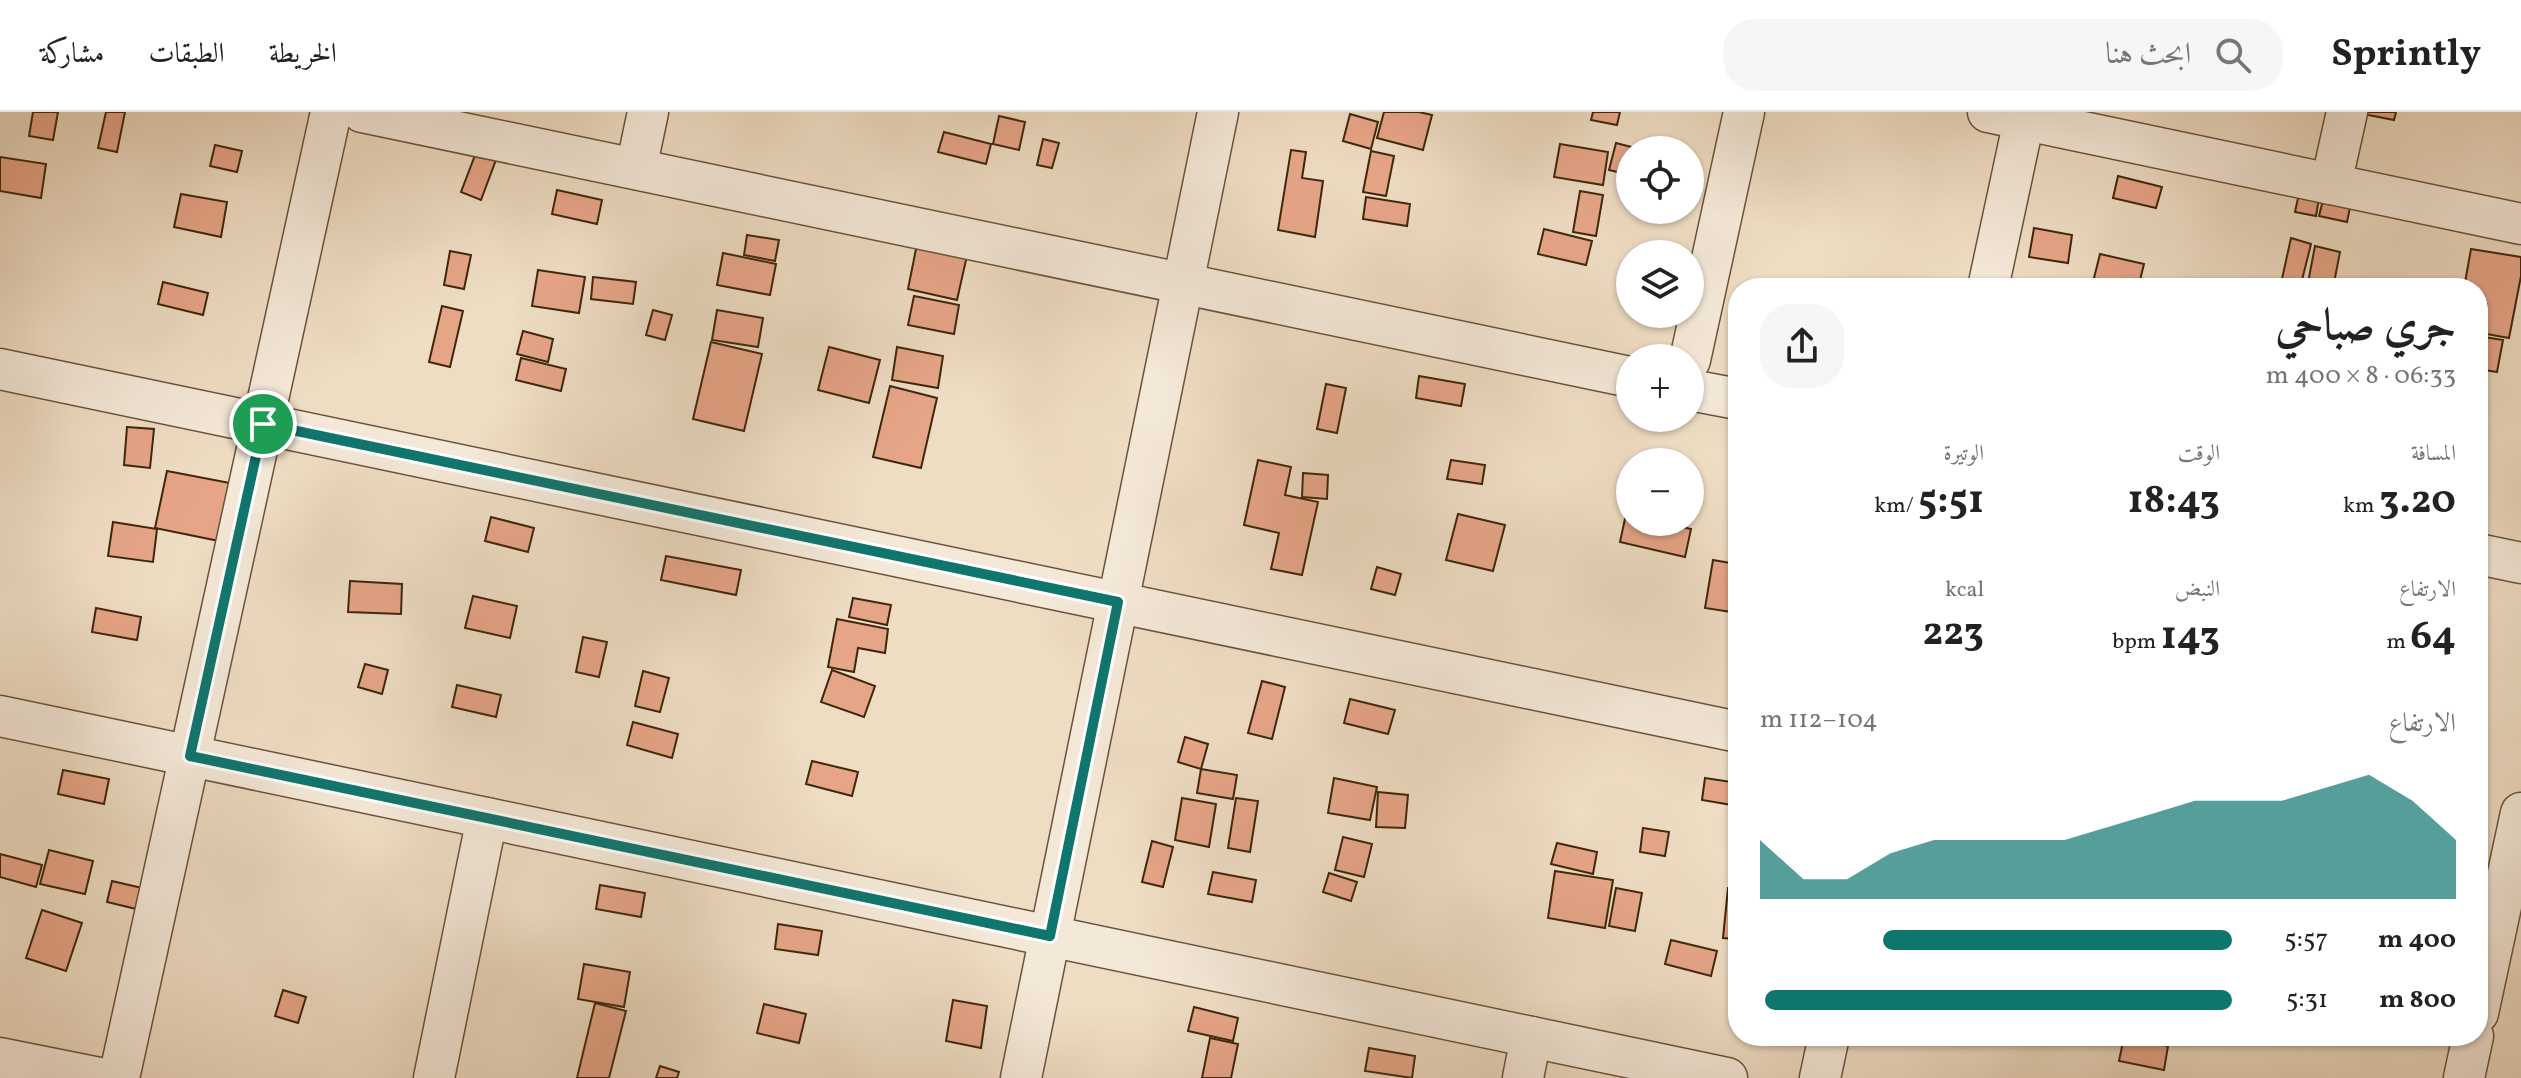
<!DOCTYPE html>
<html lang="ar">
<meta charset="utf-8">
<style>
:root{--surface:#fff;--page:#f6f6f6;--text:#222;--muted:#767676;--line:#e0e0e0;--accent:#0f766e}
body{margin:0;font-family:Vollkorn,Amiri,serif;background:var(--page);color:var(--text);direction:rtl;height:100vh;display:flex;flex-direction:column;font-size:30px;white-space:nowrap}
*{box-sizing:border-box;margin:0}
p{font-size:26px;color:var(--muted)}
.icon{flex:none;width:44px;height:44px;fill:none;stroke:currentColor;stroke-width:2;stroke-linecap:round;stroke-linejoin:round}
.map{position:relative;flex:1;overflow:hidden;direction:ltr}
.drawer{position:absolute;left:1728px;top:166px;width:760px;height:768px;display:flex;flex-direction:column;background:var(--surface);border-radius:32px;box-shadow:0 2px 6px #0004;direction:rtl}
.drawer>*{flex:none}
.buttons{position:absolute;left:1616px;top:24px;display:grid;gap:16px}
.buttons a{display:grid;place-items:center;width:88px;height:88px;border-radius:50%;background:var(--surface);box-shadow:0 2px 6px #0004;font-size:40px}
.pin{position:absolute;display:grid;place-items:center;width:68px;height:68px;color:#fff;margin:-34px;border:4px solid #fff;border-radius:50%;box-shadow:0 2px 8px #0007}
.round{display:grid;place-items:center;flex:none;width:84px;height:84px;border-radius:32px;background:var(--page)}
.summary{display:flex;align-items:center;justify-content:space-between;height:136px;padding:0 32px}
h1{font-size:44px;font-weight:700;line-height:60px}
.metrics{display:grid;grid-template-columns:repeat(3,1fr);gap:12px;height:136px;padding:8px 32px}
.metrics div{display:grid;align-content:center}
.metrics b{font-size:40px;font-weight:700}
.metrics small{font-size:22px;font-weight:400}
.metrics p{font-size:22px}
.chart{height:224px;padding:16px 32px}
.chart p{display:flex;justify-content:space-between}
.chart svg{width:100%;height:144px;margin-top:8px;fill:var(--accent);opacity:.7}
ul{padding:0 32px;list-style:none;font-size:26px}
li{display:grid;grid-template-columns:128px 96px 1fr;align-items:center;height:60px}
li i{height:20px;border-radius:10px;background:var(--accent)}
header{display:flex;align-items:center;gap:48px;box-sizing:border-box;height:112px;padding:0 40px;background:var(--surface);border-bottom:2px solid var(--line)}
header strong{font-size:38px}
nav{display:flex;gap:44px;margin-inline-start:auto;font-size:28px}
.search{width:560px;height:72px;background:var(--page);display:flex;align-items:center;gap:20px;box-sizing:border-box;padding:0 28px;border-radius:32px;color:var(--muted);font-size:30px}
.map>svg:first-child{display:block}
</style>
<header>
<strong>Sprintly</strong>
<div class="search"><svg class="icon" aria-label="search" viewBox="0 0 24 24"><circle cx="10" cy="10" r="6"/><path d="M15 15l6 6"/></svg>ابحث هنا</div>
<nav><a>الخريطة</a><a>الطبقات</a><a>مشاركة</a></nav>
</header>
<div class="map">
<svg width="2521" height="966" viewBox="0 0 2521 966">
<rect width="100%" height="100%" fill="#eedcc3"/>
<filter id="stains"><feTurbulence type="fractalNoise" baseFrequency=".0025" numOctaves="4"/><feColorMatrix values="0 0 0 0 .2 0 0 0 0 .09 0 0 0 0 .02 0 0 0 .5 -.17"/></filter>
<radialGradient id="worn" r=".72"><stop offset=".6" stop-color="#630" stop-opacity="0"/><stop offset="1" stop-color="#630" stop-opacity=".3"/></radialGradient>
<g fill="#e7a588" stroke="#3e270b" stroke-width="2">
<polygon points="33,0 58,0 53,28 29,24"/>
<polygon points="106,0 125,0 117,40 98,36"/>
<polygon points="1384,0 1419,0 1432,3 1423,38 1377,26"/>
<polygon points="1593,0 1620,0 1617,13 1591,8"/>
<polygon points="2353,0 2396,0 2394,8"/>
<polygon points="1350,2 1378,10 1371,37 1343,29"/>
<polygon points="999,4 1025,10 1019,38 993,32"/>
<polygon points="944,20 991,32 986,52 938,40"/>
<polygon points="1043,27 1059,31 1052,56 1037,53"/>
<polygon points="1616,31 1643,38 1630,38 1630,63 1609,58"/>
<polygon points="1560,32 1608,40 1603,73 1554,65"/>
<polygon points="215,33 242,39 237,60 210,54"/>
<polygon points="477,38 497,45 481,88 461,80"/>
<polygon points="1291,38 1306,40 1302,66 1323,69 1315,125 1278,118"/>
<polygon points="1371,39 1394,44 1386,84 1363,80"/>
<polygon points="0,45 46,52 41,86 0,79"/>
<polygon points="2118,64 2162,75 2156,96 2113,86"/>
<polygon points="2300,77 2320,80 2316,104 2295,100"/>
<polygon points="557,78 602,88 597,112 552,102"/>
<polygon points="1580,79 1603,83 1596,124 1573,120"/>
<polygon points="2325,80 2352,86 2347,110 2319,104"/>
<polygon points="181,82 227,90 221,125 174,115"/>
<polygon points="1366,85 1410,92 1407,114 1363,107"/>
<polygon points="2034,116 2072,123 2068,151 2029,145"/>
<polygon points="1544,117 1592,129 1586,153 1538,142"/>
<polygon points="747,123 779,128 775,149 744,143"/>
<polygon points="2291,126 2311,132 2300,176 2280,176"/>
<polygon points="918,127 968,139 957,188 908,177"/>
<polygon points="2315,134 2340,140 2333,176 2307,176"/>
<polygon points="2471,137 2521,145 2521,164 2509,226 2481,221 2487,192 2478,190 2478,176 2464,176"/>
<polygon points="450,139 471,143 464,177 444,173"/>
<polygon points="723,141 776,152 770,183 717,173"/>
<polygon points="2100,142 2144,152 2138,176 2092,174"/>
<polygon points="538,158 585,165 579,201 532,194"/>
<polygon points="593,165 636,170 633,192 591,187"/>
<polygon points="2251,169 2275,175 2274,176 2249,176"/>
<polygon points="163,170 208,181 203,203 158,192"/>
<polygon points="914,184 959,193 954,222 908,213"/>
<polygon points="442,194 463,199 450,255 429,250"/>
<polygon points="653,198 672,203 665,228 646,223"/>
<polygon points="717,198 763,206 758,235 712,228"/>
<polygon points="523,219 553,227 548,250 517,242"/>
<polygon points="2478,224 2503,228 2497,260 2478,257"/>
<polygon points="711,230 762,242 744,319 693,307"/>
<polygon points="829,235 880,248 869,291 818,278"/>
<polygon points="897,235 943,244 938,276 892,268"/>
<polygon points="521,246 566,257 561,279 516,268"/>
<polygon points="1419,264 1465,272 1461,294 1416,286"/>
<polygon points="1326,272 1346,276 1337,321 1317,317"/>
<polygon points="890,274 937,286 921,356 873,345"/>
<polygon points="127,315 154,317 150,356 124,353"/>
<polygon points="2478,316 2485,318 2479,341 2478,341"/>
<polygon points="1258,348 1291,355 1285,383 1318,390 1302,463 1271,457 1279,421 1244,413"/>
<polygon points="1451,348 1485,353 1482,372 1447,367"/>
<polygon points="167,359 230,371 219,429 155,416"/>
<polygon points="1303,361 1328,363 1327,387 1302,385"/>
<polygon points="1458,402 1505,413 1493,459 1446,448"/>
<polygon points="1626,402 1630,403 1630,410 1660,410 1691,417 1685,445 1620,430"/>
<polygon points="491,405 534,416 528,440 485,429"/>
<polygon points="113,410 157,417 153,450 108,444"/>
<polygon points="666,444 741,458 736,483 661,468"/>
<polygon points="1713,448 1737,452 1734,477 1738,478 1738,501 1705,496"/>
<polygon points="1377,455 1401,462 1395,483 1371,477"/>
<polygon points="350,469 402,472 401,502 348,500"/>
<polygon points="473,484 517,494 510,526 465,516"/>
<polygon points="853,486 891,493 887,513 849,505"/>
<polygon points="96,496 141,505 137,528 92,520"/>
<polygon points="837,507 888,517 885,541 858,536 854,560 828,555"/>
<polygon points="583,525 607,530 599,565 576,560"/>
<polygon points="365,552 388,558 382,582 358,575"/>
<polygon points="832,558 875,574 864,605 821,590"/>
<polygon points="643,559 669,566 660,600 635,594"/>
<polygon points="1262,569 1285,575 1272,627 1248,621"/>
<polygon points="457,573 501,583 496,605 452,595"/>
<polygon points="1350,587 1395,598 1388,622 1344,611"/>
<polygon points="633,610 678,622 672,646 627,633"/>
<polygon points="1185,625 1208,632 1201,657 1178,650"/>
<polygon points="812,649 858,660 852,684 806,672"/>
<polygon points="1201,657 1237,663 1233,687 1197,681"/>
<polygon points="63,658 109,667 104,692 58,682"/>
<polygon points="1334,666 1377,675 1370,708 1328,701"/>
<polygon points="1705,666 1738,671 1738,694 1702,688"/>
<polygon points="1378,680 1408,683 1405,716 1376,715"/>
<polygon points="1182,686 1216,692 1209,735 1175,728"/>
<polygon points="1236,686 1258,689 1250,740 1228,736"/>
<polygon points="1643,716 1669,720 1665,744 1640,740"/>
<polygon points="1343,725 1372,732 1364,765 1335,758"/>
<polygon points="1152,729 1173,735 1163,775 1142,770"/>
<polygon points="1557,731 1597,740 1593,762 1551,752"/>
<polygon points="49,738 93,749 85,782 40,772"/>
<polygon points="0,742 42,753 36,775 0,765"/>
<polygon points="1555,759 1613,768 1605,816 1548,806"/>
<polygon points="1213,760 1256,768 1252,790 1208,782"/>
<polygon points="1329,761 1357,770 1351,789 1323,780"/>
<polygon points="112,769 155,779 149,800 107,790"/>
<polygon points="600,773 645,781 641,805 596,797"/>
<polygon points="1616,776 1642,781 1635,819 1609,814"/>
<polygon points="1728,776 1738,777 1738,827 1723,826"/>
<polygon points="42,798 82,811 66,859 26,846"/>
<polygon points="778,812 822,819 818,843 775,837"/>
<polygon points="1671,828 1717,839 1711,864 1665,852"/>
<polygon points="584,852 630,860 624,895 578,887"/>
<polygon points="283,878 306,885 298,911 275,904"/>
<polygon points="953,888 987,894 981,936 946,929"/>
<polygon points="595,891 626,899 609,966 577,966"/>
<polygon points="764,892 806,902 799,931 757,921"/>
<polygon points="1194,895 1238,906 1233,929 1188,919"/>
<polygon points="2124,925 2168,934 2164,958 2119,949"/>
<polygon points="1210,926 1238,932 1231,966 1202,966"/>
<polygon points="1369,936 1415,944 1412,966 1365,959"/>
<polygon points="660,954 679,960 677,966 656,966"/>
</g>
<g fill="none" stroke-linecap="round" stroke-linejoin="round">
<g stroke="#6a5439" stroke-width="43">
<g id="minor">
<polyline points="362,0 1630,265"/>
<polyline points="1988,0 2521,112"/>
<polyline points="636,57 648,0"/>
<polyline points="2331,72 2347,0"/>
<polyline points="1988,176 2024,8"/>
<polyline points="1690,248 1744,0"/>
<polyline points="0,257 1738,620"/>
<polyline points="1690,278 1738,287"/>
<polyline points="2478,442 2521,451"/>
<polyline points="0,604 1727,966"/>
<polyline points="2478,901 2521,701"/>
<polyline points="0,946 100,966"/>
<polyline points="119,966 331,0"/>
<polyline points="434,966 487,706"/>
<polyline points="1021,966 1218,0"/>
<polyline points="1523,966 1531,925"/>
<polyline points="1820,966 1829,924"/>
<polyline points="2464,966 2473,924"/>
</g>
</g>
<use href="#minor" stroke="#f4e8d8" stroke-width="40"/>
</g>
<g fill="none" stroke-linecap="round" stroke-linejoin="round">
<g stroke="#fff" stroke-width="16">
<polygon id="route" points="263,312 1118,490 1050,824 190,644"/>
</g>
<use href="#route" stroke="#0f766e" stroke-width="10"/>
</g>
<rect width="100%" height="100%" filter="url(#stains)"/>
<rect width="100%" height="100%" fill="url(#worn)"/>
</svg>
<div class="buttons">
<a><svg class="icon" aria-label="locate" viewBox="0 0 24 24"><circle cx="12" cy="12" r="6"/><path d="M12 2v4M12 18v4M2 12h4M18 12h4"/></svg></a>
<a><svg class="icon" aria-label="layers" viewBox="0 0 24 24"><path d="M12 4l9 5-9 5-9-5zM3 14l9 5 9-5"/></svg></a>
<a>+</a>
<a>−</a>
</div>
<div class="pin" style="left:263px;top:312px;background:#1e9e55"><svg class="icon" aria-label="arrive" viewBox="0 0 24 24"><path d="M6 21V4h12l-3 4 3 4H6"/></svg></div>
<section class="drawer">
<div class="summary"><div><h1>جري صباحي</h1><p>06:33 · 8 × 400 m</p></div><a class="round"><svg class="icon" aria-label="share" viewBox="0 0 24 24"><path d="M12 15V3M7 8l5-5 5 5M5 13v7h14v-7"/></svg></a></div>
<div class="metrics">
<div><p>المسافة</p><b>3.20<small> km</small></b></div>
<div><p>الوقت</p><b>18:43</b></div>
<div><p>الوتيرة</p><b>5:51<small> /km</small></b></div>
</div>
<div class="metrics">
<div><p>الارتفاع</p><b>64<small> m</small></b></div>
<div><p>النبض</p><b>143<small> bpm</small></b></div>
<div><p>kcal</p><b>223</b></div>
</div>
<div class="chart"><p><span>الارتفاع</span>104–112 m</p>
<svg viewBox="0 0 160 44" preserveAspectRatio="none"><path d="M0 44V26L10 38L20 38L30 30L40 26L50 26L60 26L70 26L80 22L90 18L100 14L110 14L120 14L130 10L140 6L150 14L160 26V44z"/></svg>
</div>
<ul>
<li><b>400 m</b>5:57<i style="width:74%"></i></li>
<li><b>800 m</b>5:31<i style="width:99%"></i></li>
</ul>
</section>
</div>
